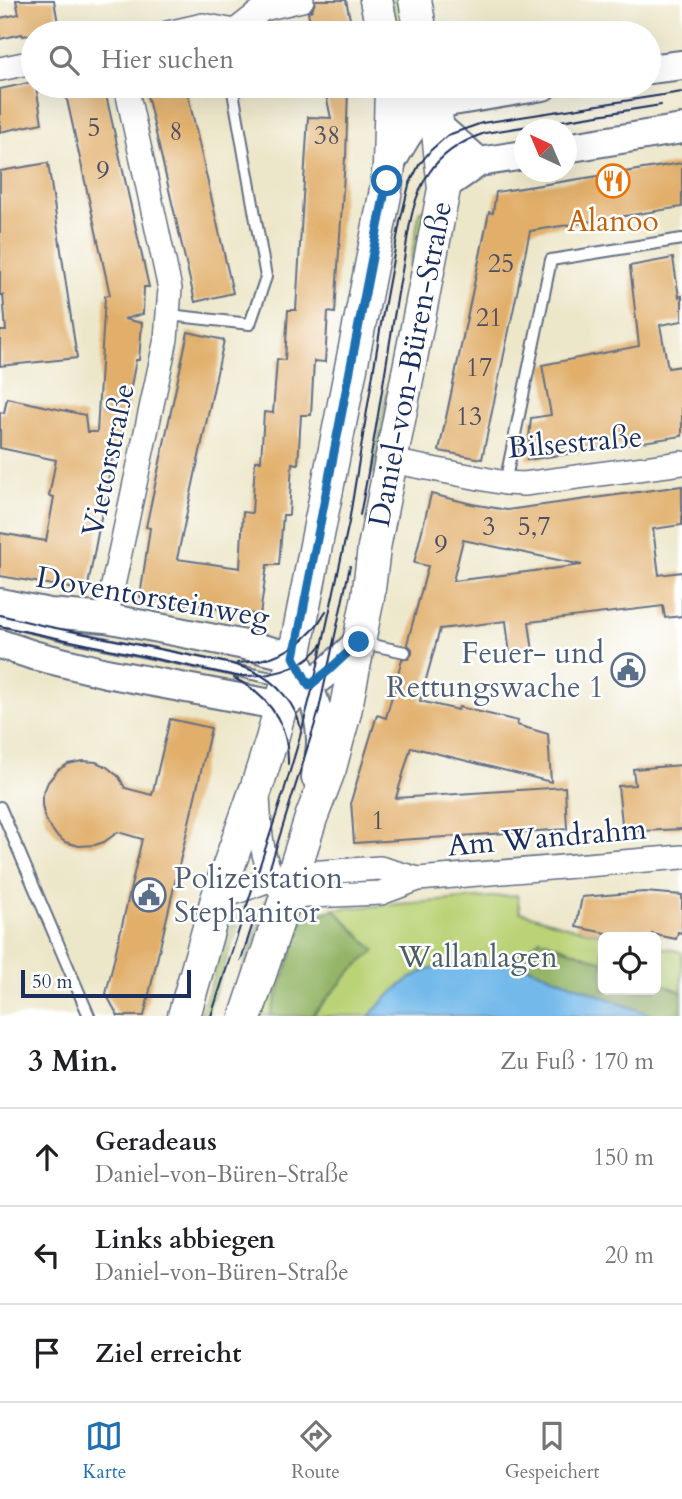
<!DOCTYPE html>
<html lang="de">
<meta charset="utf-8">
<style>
:root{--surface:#fff;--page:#f2f2f2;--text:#202124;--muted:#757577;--line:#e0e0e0;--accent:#1f6fb2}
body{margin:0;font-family:Cardo,serif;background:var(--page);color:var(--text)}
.controls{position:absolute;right:21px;bottom:21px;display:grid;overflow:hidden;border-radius:10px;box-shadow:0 7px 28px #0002}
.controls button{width:63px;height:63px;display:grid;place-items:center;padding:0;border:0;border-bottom:2px solid var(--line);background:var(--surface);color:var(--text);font:35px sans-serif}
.compass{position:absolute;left:514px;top:119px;width:63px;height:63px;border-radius:50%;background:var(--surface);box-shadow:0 7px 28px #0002;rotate:316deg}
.scale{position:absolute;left:21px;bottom:18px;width:170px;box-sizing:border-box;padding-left:7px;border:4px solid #1b2f5e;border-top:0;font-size:19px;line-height:24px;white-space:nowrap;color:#1b2f5e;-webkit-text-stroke:5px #fff;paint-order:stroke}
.stop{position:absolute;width:21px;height:21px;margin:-16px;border:5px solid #1f6fb2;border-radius:50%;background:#fff}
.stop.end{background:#1f6fb2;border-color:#fff;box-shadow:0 2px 7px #0008}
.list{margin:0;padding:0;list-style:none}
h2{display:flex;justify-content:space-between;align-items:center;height:91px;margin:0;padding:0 28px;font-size:30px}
h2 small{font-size:23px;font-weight:400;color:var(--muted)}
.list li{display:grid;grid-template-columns:46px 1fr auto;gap:21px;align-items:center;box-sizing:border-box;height:98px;padding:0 28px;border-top:2px solid var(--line)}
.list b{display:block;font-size:26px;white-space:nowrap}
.list p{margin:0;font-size:23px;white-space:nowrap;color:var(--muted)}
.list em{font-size:23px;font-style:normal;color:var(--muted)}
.icon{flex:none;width:38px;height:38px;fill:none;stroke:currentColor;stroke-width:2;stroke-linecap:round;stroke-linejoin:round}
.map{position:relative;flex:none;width:682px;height:1016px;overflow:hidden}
.search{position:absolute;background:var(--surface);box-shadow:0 7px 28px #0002;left:21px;right:21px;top:21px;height:77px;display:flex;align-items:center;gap:18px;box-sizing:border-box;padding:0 24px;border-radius:38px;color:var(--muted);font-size:26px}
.sheet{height:385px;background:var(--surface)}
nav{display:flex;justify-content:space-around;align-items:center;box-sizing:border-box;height:98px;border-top:2px solid var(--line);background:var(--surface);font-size:19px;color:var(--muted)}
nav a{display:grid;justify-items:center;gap:4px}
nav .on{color:var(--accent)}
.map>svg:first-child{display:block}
.green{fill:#bbd377;stroke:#6b816a;stroke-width:2}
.forest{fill:#94b568;stroke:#587263;stroke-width:2}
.water{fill:#73baea;stroke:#4774a4;stroke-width:2}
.building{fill:#e1af6b;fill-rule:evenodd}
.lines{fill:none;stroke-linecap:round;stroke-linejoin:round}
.service-casing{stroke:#646f84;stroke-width:14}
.minor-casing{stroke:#646f84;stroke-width:26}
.tertiary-casing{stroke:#646f84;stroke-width:32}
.secondary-casing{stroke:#646f84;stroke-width:35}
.service{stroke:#fff;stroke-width:10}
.minor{stroke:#fff;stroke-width:23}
.tertiary{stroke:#fff;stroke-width:28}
.secondary{stroke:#fff;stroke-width:32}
.tram{stroke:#1b2f5e;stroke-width:2}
.route{stroke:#1f6fb2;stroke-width:9}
.labels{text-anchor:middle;stroke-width:5;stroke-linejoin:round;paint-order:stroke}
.number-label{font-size:26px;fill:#4c4f61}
.food-label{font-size:30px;fill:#c56008;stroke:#fff}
.street-label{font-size:30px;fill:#1b2f5e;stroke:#fff}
.service-label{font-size:30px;fill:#4e5e75;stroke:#fff;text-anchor:end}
.park-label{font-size:30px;fill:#4b6066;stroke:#fff}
</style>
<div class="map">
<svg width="682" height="1016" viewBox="0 0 682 1016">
<rect width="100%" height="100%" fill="#fff"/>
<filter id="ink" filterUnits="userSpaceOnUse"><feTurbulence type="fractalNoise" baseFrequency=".0143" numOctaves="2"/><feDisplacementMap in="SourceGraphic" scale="14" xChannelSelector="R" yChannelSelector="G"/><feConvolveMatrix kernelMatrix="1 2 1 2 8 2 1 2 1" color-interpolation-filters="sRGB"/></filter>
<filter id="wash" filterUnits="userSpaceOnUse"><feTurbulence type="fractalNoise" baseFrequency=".00686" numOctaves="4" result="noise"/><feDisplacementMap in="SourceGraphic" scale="28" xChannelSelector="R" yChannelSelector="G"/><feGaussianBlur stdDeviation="1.57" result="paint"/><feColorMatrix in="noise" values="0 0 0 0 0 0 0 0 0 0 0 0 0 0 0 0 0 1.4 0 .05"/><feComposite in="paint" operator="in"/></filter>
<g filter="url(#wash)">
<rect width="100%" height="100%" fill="#ede7ca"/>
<path class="green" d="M390 0H401L408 33H397Z
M420 210 430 211 375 474 372 473Z
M268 894H271L231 1016H227Z
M517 895 520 912 573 928 617 937H603V990H656V946L682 952V1016H257L285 936 297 922 304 919 334 909Z
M245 906 206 1016H200L231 928 236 918Z"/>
<path class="forest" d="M334 909 375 951 353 969 312 1016H270L304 919Z
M540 939 603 962V990H656V981L682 992V1016H653L523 965 521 956Z"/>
<path class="water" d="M486 961 523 965 653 1016H369C384 1000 400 983 420 973 440 964 464 963 486 961Z"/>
<g id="blocks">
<path class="building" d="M16 0H54L59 29 23 36 22 34 0 39V18L19 14Z
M316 0H346L353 33H312L308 12 312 10Z
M33 82V86H36L42 123 0 132V89Z
M64 86H104L149 287H144L143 314 124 319 142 323 139 360H136L117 460 112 459 87 591 0 576V533L46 541 54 497 49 496 56 460 0 448V412L4 413 7 398 85 415 87 432H97L105 296 110 295Z
M145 86H186L233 293 195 302Z
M324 86H348L346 158H345L335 313 328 312 325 362 314 361 311 415H301L298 464 292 463 289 515H283L279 565H267L260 615 140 597 150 528 146 527 188 332 224 340 177 559 240 568 243 512 252 513 255 461H261L264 412 273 413 277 359 285 360 288 310H296L308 117 331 118Z
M48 163 77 358 0 366V331H6L3 295H0V171Z
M682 163V207L530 231 482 459 439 451 481 251 489 212 493 213 496 192Z
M673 258 679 297 682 296V321L660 325 668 368 682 366V436L527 460 531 418 551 415 542 365 639 346 630 266Z
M682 486V525L653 529 659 575 682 572V616L665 618 663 606 529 622 533 652 510 655 506 621 440 629 420 701 458 710 459 707 518 721 517 725 548 734 551 782 411 747 396 798 565 787 567 829 354 843 351 801 377 715 386 718 402 659H408L412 654V649L407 644 428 566 414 563 431 494 472 504 507 510ZM463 540 582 565 453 581Z
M170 719 211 728 144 1016H118L106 994 142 839 118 832 104 842 95 845 79 846 65 842 56 835 45 819 42 805V797L48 782 58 770 68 764 83 761 96 762 107 767 119 777 125 788 152 795Z
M682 765V829L623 832 618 786 635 785 633 769Z
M644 892 682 895V933L678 932 676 939 652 934 651 937H625L576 927 582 897Z"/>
</g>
</g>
<g filter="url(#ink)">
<use href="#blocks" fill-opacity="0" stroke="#646f84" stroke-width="2"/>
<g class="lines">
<defs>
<path id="service" d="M169 315 250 324 266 277 232 86
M505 483 551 260 682 239
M0 620 64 635 286 681
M363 643 405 652
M0 807 89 1016"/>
<path id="minor" d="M168 33 203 25 235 31 263 9 302 0
M0 69 33 62
M391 461 505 483 524 484 682 463
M106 618 166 339 170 289 126 86
M258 795C260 833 260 868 286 897L381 893 418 879 682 857
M217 899 272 879 293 874 380 868 418 879"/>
<path id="tertiary" d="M649 69 682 65
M402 86 423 113 479 162
M566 148 682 129
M389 166C402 143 414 120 435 104L543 86
M444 186 479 162 524 155
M0 603 49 613 106 618 169 630 250 646 294 657C308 684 322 712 321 743 321 754 317 766 316 777
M0 644 33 655 106 673 282 706 328 671 359 642"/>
<path id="secondary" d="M376 0 383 33
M415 0 421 33
M184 1016 217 899 257 786 272 739 294 657 385 195 389 166 391 86
M246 1016 286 897 311 818 330 768 345 712 368 597 374 548 444 189 435 104 431 86"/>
</defs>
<use href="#service" class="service-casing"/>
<use href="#minor" class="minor-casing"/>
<use href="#tertiary" class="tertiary-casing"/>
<use href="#secondary" class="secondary-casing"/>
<use href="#service" class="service"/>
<use href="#minor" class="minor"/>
<use href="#tertiary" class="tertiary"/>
<use href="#secondary" class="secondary"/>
<path class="tram" d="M360 515C376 436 387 355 401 276 408 242 409 202 429 173 442 153 462 141 485 133L661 105
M0 615 41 625 232 664C239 666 247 668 253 671 276 681 297 705 301 730
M0 626 237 676C269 677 303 671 323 643
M237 663C276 661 307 646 326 611
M234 678C269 696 289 723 288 764
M270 867 318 714 350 566
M241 960 256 914
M211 1016 284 791 298 744 314 683 349 522 381 324 400 222 409 185 419 165 431 150 448 135 482 123 682 92"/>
</g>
</g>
<g class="lines" filter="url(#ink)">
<path class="route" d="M359 642 328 671 309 686 294 657 387 181"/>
</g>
<defs>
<symbol id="restaurant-ring" viewBox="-11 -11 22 22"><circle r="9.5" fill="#fff" stroke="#e8710a" stroke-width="1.5"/><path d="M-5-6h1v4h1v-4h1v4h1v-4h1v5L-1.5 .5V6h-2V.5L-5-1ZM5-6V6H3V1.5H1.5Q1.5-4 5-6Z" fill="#e8710a"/></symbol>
<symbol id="civic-ring" viewBox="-11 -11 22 22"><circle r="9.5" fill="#fff" stroke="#5c6f8a" stroke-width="1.5"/><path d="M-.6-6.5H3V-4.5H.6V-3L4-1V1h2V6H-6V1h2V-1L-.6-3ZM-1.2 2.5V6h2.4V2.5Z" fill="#5c6f8a"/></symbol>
</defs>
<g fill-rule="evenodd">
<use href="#restaurant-ring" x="594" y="162" width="38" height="38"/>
<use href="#civic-ring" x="609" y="651" width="38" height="38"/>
<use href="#civic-ring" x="130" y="876" width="38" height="38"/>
</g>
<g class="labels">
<g class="number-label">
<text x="94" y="136">5</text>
<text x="176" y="140">8</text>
<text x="327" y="144">38</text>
<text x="103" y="179">9</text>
<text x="501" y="272">25</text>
<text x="489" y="326">21</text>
<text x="479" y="376">17</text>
<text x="469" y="425">13</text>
<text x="489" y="535">3</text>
<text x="534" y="535">5,7</text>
<text x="441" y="553">9</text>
<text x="378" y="829">1</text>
</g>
<g class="food-label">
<text x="613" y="231">Alanoo</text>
</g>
<g class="street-label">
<text transform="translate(410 364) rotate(-79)" y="10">Daniel-von-Büren-Straße</text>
<text transform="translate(575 442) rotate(-5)" y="10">Bilsestraße</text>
<text transform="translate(108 460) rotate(-78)" y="10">Vietorstraße</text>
<text transform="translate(153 597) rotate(10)" y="10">Doventorsteinweg</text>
<text transform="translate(547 837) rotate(-5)" y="10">Am Wandrahm</text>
</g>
<g class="service-label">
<text x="604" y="663">Feuer- und<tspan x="604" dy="34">Rettungswache 1</tspan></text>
<text x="174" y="888" text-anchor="start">Polizeistation<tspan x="174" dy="34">Stephanitor</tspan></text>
</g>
<g class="park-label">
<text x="478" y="967">Wallanlagen</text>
</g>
</g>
</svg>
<div class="controls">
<button><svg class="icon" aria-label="locate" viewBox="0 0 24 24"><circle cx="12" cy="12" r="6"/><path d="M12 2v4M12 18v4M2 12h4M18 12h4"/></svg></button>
</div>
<svg class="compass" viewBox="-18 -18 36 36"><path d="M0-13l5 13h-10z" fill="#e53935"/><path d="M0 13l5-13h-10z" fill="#757577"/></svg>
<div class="scale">50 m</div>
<div class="stop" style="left:387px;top:181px"></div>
<div class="stop end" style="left:359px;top:642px"></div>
<div class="search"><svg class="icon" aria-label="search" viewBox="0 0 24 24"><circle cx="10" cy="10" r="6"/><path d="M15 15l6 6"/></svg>Hier suchen</div>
</div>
<section class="sheet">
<h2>3 Min.<small>Zu Fuß · 170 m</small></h2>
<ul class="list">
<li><svg class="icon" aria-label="ahead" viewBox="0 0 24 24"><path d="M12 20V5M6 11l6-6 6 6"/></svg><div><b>Geradeaus</b><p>Daniel-von-Büren-Straße</p></div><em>150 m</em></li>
<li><svg class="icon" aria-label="left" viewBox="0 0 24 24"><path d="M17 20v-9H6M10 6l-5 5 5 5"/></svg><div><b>Links abbiegen</b><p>Daniel-von-Büren-Straße</p></div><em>20 m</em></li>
<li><svg class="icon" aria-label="arrive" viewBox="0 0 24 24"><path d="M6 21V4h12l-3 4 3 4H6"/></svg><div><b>Ziel erreicht</b></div></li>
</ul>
</section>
<nav>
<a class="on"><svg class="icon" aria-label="map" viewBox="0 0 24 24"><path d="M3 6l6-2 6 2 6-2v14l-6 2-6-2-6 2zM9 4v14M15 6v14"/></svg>Karte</a>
<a><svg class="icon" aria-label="directions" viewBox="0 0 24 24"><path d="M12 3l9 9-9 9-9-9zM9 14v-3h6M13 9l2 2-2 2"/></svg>Route</a>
<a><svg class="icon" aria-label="saved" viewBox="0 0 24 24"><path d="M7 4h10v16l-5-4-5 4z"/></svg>Gespeichert</a>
</nav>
